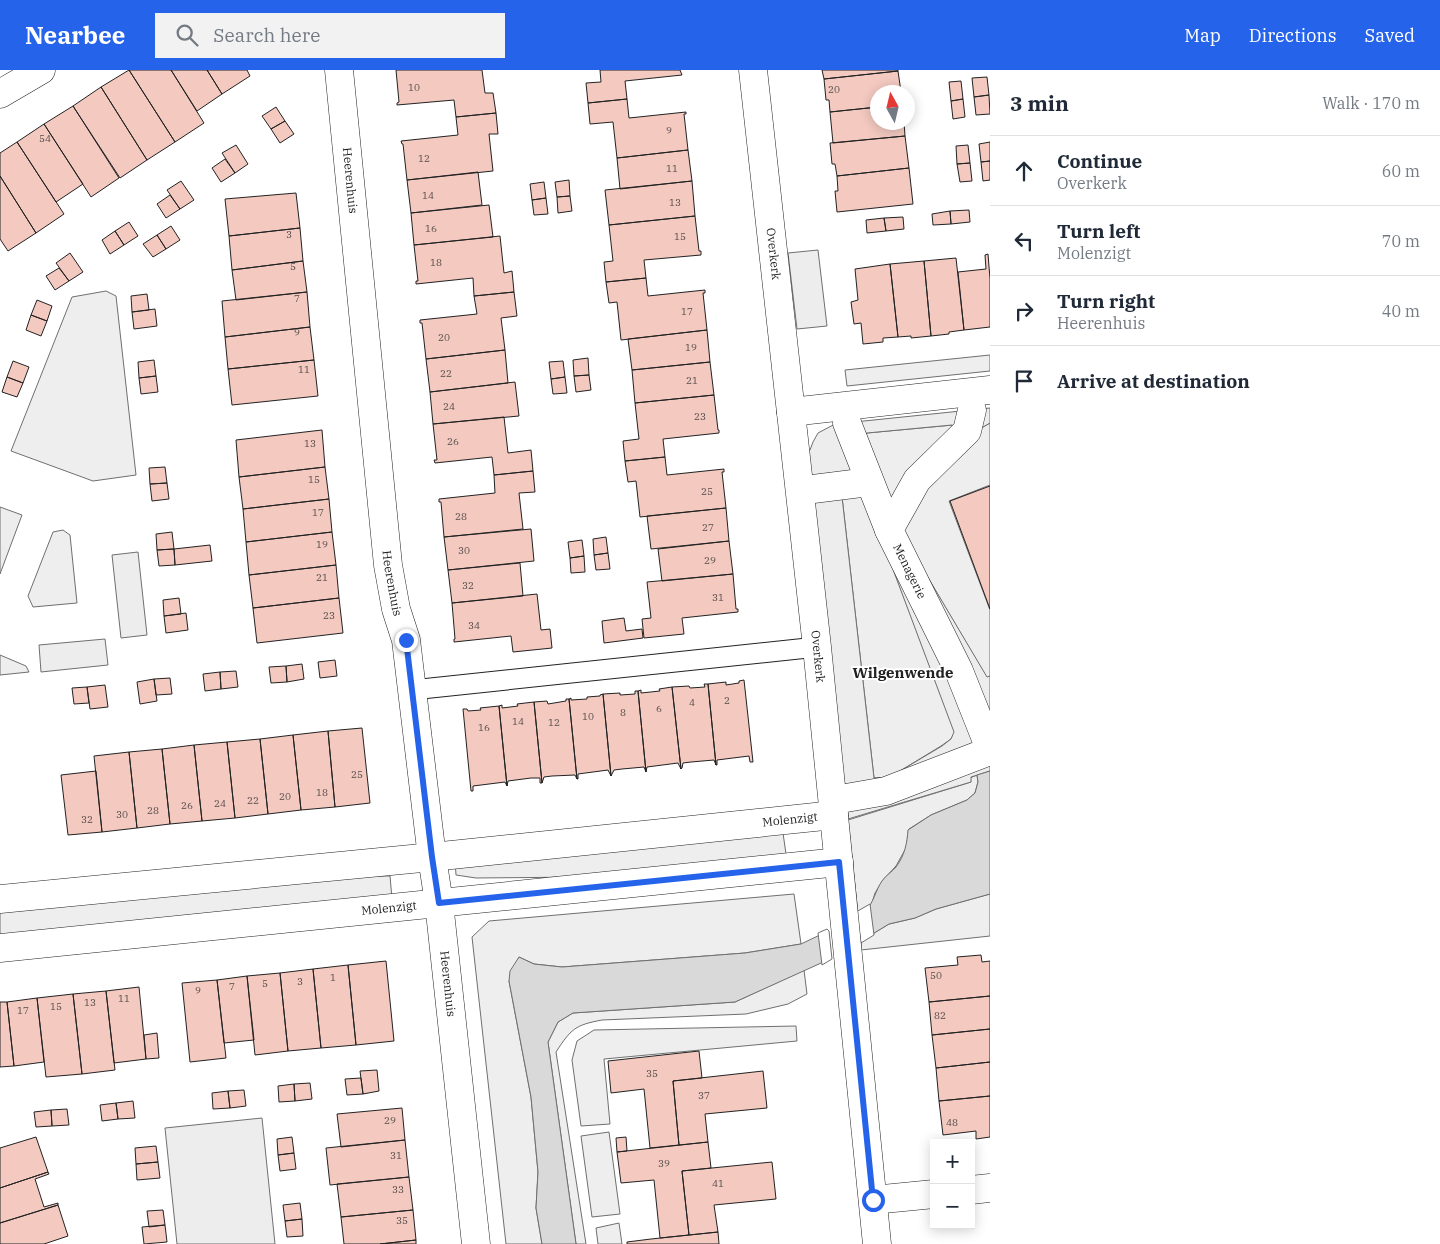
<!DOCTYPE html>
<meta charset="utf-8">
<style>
:root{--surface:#fff;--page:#f2f2f3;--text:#1f2937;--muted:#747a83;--line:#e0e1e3;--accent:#2563eb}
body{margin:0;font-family:"IBM Plex Serif",serif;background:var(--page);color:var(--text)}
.controls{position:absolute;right:15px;bottom:15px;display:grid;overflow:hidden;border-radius:0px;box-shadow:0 2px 12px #0003}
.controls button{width:45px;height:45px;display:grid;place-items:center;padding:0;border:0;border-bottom:1px solid var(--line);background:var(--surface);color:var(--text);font:25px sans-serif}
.compass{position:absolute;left:870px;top:15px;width:45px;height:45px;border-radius:50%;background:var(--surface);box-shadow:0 2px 12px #0003;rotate:352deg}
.stop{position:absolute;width:15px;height:15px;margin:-11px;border:4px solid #2563eb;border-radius:50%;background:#fff}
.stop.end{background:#2563eb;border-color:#fff;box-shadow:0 1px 5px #0008}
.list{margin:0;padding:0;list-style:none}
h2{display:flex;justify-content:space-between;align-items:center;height:65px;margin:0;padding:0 20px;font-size:21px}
h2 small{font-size:16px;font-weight:400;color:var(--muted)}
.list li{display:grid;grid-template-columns:32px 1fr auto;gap:15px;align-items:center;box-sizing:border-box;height:70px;padding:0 20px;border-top:1px solid var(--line)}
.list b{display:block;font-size:19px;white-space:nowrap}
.list p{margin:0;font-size:16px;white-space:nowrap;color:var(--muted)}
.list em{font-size:16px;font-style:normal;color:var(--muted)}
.icon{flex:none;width:28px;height:28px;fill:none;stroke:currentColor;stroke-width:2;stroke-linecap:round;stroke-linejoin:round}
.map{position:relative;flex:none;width:990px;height:1174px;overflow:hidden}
header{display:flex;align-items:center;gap:30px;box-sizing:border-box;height:70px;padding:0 25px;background:var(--accent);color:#fff}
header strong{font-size:24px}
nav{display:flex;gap:28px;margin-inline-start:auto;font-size:18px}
.search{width:350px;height:45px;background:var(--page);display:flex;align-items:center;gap:12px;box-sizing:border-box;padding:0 18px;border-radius:0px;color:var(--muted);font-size:19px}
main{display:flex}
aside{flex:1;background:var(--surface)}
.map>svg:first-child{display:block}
.green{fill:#eee;stroke:#6f6f6f}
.parking{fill:#ededed;stroke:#6f6f6f;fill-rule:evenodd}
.water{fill:#d9d9d9;stroke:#6f6f6f}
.pier{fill:#fff;stroke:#6f6f6f}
.building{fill:#f3c9c0;stroke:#222}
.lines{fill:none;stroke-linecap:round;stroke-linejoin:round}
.service-casing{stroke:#222;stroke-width:21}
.pedestrian-casing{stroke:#222;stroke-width:29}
.minor-casing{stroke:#222;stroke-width:29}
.service{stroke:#fff;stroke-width:19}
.pedestrian{stroke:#fff;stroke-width:28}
.minor{stroke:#fff;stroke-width:28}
.route{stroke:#2563eb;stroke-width:6}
.labels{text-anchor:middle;stroke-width:4;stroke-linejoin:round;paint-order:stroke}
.number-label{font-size:10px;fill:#564c4a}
.street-label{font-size:12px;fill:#222;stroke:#fff}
.quarter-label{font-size:15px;font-weight:bold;fill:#222;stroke:#fff}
</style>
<header>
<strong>Nearbee</strong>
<div class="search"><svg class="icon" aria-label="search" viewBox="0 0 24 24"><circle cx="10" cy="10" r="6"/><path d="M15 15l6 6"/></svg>Search here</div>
<nav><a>Map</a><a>Directions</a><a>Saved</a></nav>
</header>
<main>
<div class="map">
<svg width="990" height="1174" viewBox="0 0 990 1174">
<rect width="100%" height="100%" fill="#fff"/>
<path class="green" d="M106 221 116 226 136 405 93 411 11 381 72 227Z
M990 285V301L847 316 845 300Z
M990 353V415L949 431 990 540V606L987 608 901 462 913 432 976 361Z
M953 355 955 357 894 441 863 365 867 363Z
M861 414 955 662 951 669 941 676 890 707 874 708 841 418Z
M63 460 70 465 77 533 33 537 28 526 53 462Z
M0 585 26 596 29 602 0 605Z
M977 705 978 712 975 723 967 730 931 745 909 759 906 778 896 796 883 810 875 823 871 836 858 844 848 750 971 712 970 708Z
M783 763 786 784 587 807 476 808 456 805 455 790Z
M307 806H390L392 829 0 868V838Z
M794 824 801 874 745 883 562 897 534 894 519 887 509 911 531 1027 538 1102 536 1138 542 1174H506L472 867 489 851Z
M990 824V866L861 880V871L889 854 915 848 936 839Z
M804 900 807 924 788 934 746 944 602 950C575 955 571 959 556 982L586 1174H576L548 972 558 952 573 943 735 932Z
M796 956 797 971 604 989 610 1054 581 1056 572 990 577 971 594 960Z
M609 1062 620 1144 592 1147 581 1066Z
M619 1153 622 1174H598L596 1158Z"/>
<path class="parking" d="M818 180 827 256 797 259 788 183Z
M990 338V353L976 361 927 409 901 462 987 607 990 606V701L971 707V712L848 749 808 380H810L813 372 818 363 835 354ZM952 355 955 357 889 440 863 365 867 363ZM861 414 954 662 951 669 942 676 890 707 887 708H874L841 418Z
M0 437 22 445 0 504Z
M138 482 147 565 121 568 112 485Z
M105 569 108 595 41 602 39 575Z
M262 1048 275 1174H177L165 1058Z"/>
<path class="water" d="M990 701V824L936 839 915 848 889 854 861 871 865 841C874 833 875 821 882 811 886 805 892 802 896 797 905 785 907 773 908 760L931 745 967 730 975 723 978 712 977 705Z
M826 862 830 889 735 932 573 943 558 952 548 972 576 1174H542L536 1138 538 1102 531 1027 509 911 510 901 519 887 534 894 562 897 745 883 801 874Z"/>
<path class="pier" d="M870 834 874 865 861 873 856 842Z
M827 859 829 861 832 889 822 895 818 863Z"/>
<path class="building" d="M129 0 175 72 147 90 101 17Z
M129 0H171L204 53 175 72Z
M171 0H207L222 24 197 41Z
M207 0H247L250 6 222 24Z
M396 0H482L485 23H493L496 43 456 47 454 30 397 35V33L399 32Z
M600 0H680L682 5 625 11 627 29 588 33 586 13 601 12Z
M822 0H898V1L824 9Z
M898 1 901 22H878V37L830 42 829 30H826L824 9Z
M987 7 989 25 974 27 972 8Z
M961 11 963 29 951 31 949 12Z
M101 17 147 90 120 108 73 36Z
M989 25 990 44 976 45 974 27Z
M627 29 629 48 686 42V44H684L688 80 617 88 613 52 590 54 588 33Z
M963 29 965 47 953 49 951 31Z
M73 36 119 108 91 127 44 54Z
M276 37 285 51 271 59 262 46Z
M878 37V52H904L905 66 833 73 830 42Z
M496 43 498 64H489L493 101 407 110 403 74H402L401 71 458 65 456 47Z
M285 51 294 64 280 73 271 59Z
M44 54 83 114 56 132 17 72Z
M905 66 909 98 837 106 835 94H832L830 73Z
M17 72 64 144 36 163 0 106V83Z
M990 72V91L981 92 979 74Z
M236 75 248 94 235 103 222 83Z
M968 75 970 93 957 94 956 76Z
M688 80 692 111 620 119 617 88Z
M225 89 235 103 221 112 212 98Z
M990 91V110L983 111 981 92Z
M970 93 972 111 960 112 957 94Z
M909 98 913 134 837 142 835 121H838L837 106Z
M478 102 482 135 411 143 407 110Z
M0 106 36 163 8 181 0 169Z
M569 110 570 126 557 127 555 112Z
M181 111 194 130 180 139 167 120Z
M692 111 695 146 609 155 605 120Z
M544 112 546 128 532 130 530 114Z
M296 123 300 158 229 166 225 129Z
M170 125 180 139 166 148 157 134Z
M570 126 572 141 558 143 557 127Z
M546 128 548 144 534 145 532 130Z
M489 135 493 167 414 175 411 143Z
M969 140 970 152 951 154 950 141Z
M950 141 951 154 933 155 932 144Z
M695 146 699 181H701V185L644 190 646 208 606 212 604 192 613 191 609 155Z
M903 147 904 159 886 161 884 148Z
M884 148 886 161 867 163 866 150Z
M129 152 138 166 124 175 115 161Z
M171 156 180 170 166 179 157 165Z
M300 158 303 191 232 200 229 166Z
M115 161 124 175 110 184 102 170Z
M157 165 166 179 153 187 143 174Z
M500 166 504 203 512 201 514 222 474 226 473 208 416 214V211H418L414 175Z
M70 183 83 202 69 211 56 193Z
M988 184 990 209V257L964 260 958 202 986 199 985 185Z
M956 188 964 260 949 262V264L931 266 924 191Z
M303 191 307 222 236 230 232 200Z
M924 191 931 266 911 268V266L898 267 890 194Z
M890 194 898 267 883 268V272L863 274 861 253 854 254 851 232 858 230 855 199Z
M59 198 69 211 55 220 46 206Z
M646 208 648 226 705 220V223H703L707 260 621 270 617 232 609 233 606 212Z
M307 222 310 257 225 267 222 231Z
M514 222 517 246 501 248 505 280 426 289 422 253H420V250L477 244 474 226Z
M147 224 149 240 132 242 131 226Z
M37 230 52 236 47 251 31 245Z
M155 239 157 256 134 259 132 242Z
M31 245 47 251 41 266 26 260Z
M310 257 314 290 228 299 225 267Z
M707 260 710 292 632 300 628 269Z
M505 280 508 313 430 322 426 289Z
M588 288 589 305 574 306 573 290Z
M154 290 156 306 139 308 138 292Z
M314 290 318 326 232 335 228 299Z
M13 291 29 297 23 313 7 307Z
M563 291 565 307 551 309 549 292Z
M710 292 714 325 635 333 632 300Z
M589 305 591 320 576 322 574 306Z
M156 306 158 322 141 324 139 308Z
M7 307 23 313 17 327 2 322Z
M565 307 567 323 553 324 551 309Z
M515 312 519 346 433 354 430 322Z
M714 325 718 360H719V363L663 369 665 387 625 391 623 371 639 369 635 333Z
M504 347 508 383 531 380 533 401 494 405 492 387 435 393 434 390H437L433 354Z
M322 360 325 397 239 407 236 370Z
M665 387 667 405 724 399V402H722L726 438 640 447 636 411 628 412 625 391Z
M165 397 167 413 150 414 149 398Z
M325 397 329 429 243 439 239 407Z
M533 401 535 422 519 423 523 459 444 467 441 432H439V429L495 423 494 405Z
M167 413 169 429 152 431 150 414Z
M990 416V539L950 431Z
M329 429 332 462 246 472 243 439Z
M726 438 729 471 651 479 647 446Z
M531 459 534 491 448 500 444 467Z
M172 462 174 479 157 480 156 464Z
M332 462 336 495 249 505 246 472Z
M606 467 608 483 594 485 593 469Z
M582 470 584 486 570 488 568 472Z
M729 471 733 504 662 511 658 479Z
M210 475 212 491 175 495 174 479Z
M174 479 175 495 159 496 157 480Z
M608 483 610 499 596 500 594 485Z
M584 486 585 502 571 503 570 488Z
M520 493 523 526 452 533 448 500Z
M336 495 339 528 253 538 249 505Z
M733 504 736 539H738V542L682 548 684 564 644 568 642 549 651 548 647 512Z
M537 524 541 560 550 559 552 578 513 582 511 566 454 572V569H455L452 533Z
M179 528 181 544 164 546 163 530Z
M339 528 343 563 257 573 253 538Z
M186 543 188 560 166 563 164 546Z
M624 548 626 561 642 559 643 568 604 573 602 551Z
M335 590 337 606 320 608 318 592Z
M302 594 304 609 287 612 286 596Z
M286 596 287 612 271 613 269 597Z
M236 601 238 617 221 619 220 602Z
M220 602 221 619 205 621 203 604Z
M170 608 172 624 156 625 154 609Z
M154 609 157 631 140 634 137 612Z
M744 610 753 692H750L749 686 717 690V695H716L708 614 726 612V615L739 613V611Z
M704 614H708L716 695 714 690 691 692 683 693 682 698 681 699 672 617 689 616 690 618 705 617Z
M105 615 108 637 90 639 87 617Z
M87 617 89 633 74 634 72 618Z
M672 617 681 699 678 693 647 697 646 702 638 621 641 620V623L660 621 659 619Z
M635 621H638L646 702 644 697 622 699 614 700 611 706 603 624 620 623V625L635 624Z
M603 624 611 706 608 700 578 704V709H577L569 629 571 628V630L587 629V627L600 626V625Z
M566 629H569L577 709 575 705 552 706 544 707 542 713 534 632 547 631 548 634 566 631Z
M534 632 542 713H540V708H531L508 711 507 716 499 636 502 635V638L518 636 517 634Z
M499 636 507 716 505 712 473 716V721H471L463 639H467L468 641 481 640 480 638Z
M362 658 370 733 335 737 328 661Z
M328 661 335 737 301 740 293 665Z
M293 665 301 740 268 744 260 669Z
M260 669 268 744 235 748 227 672Z
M227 672 235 748 202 751 194 675Z
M194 675 202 751 170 754 162 679Z
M162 679 170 754 137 758 129 682Z
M129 682 137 758 102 762 94 686Z
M96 701 102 762 68 765 61 705Z
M981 885 982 892 990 891V926L929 932 925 898 958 895 957 887Z
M386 891 394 971 356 975 348 895Z
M348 895 356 975 321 978 313 899Z
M313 899 321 978 288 981 280 903Z
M280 903 288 981 255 985 247 906Z
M247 906 254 970 224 973 217 910Z
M217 910 226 988 190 992 182 913Z
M139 917 146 989 114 993 106 921Z
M106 921 115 1000 82 1004 73 924Z
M73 924 82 1004 46 1007 37 928Z
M990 926V959L932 965 929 932Z
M37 928 44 992 14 996 7 932Z
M0 932H7L14 996 0 997Z
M990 959V992L936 998 932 965Z
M157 963 159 988 146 989 144 965Z
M699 981 702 1008 673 1011 679 1075 650 1078 644 1019 611 1023 608 991Z
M990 992V1026L939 1031 936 998Z
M377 1000 379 1021 363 1024 360 1001Z
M763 1001 767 1038 705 1044 708 1072 679 1075 673 1011Z
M361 1008 363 1024 347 1025 345 1009Z
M310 1013 312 1029 295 1031 294 1014Z
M294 1014 295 1031 279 1032 278 1016Z
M244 1020 246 1036 230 1038 228 1021Z
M228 1021 230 1038 213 1039 212 1023Z
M990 1026V1067L976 1069V1061L943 1065 939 1031Z
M133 1031 135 1048 118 1049 116 1033Z
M116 1033 118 1049 102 1051 100 1035Z
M402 1038 405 1070 341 1077 337 1044Z
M67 1039 69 1055 52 1056 51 1040Z
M51 1040 52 1056 36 1057 34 1042Z
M36 1067 48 1102 0 1118V1078Z
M292 1067 294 1083 278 1085 277 1069Z
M626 1067 627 1081 617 1082 616 1068Z
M405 1070 409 1107 330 1115 326 1078Z
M708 1072 711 1098 682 1101 689 1165 660 1168 654 1110 621 1113 617 1082Z
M156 1076 158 1092 136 1094 135 1078Z
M294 1083 296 1099 280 1101 278 1085Z
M158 1092 160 1108 137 1110 136 1094Z
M772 1092 776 1129 714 1135 718 1162 689 1165 682 1101Z
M48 1102 49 1104 35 1109 44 1137 58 1133V1135L0 1153V1118Z
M409 1107 413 1140 341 1147 337 1114Z
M300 1133 302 1149 285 1151 283 1135Z
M58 1135 68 1166 44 1174H0V1153Z
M163 1140 165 1155 149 1157 147 1141Z
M413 1140 416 1170 380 1174H344L341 1147Z
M302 1149 303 1166 287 1167 285 1151Z
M165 1155 167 1172 144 1174 142 1157Z
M718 1162 719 1174H627V1172L651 1169Z
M416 1170V1174H380Z"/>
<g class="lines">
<defs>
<path id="service" d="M412 620 817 577"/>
<g id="pedestrian">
<path id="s1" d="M972 340 967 361 917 410 889 460 959 601 990 679"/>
<path d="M847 353 889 460"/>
<path d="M813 419 869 412"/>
<path d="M846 728 886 721 990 681"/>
</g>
<g id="minor">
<path id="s2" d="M339 0 388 495 396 539 406 570 432 787 439 833 476 1174"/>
<path id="s3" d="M753 0 817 577 877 1174"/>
<path d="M0 24 41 0"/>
<path d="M791 342 990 320"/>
<path id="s4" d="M0 829 432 787 834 745"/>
<path id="s5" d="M0 878 839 792"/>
<path d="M971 1120 990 1118"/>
<path d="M873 1130 934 1124"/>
</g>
</defs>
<use href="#service" class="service-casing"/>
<use href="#pedestrian" class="pedestrian-casing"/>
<use href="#minor" class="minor-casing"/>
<use href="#service" class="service"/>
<use href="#pedestrian" class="pedestrian"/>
<use href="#minor" class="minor"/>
</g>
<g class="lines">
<path class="route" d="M406 570 432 787 439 833 839 792 873 1130"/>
</g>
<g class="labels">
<g class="number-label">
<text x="414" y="21">10</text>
<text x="834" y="23">20</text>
<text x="669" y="64">9</text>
<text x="45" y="72">54</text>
<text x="424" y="92">12</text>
<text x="672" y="102">11</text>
<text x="428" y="129">14</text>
<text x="675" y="136">13</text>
<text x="431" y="162">16</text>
<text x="289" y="168">3</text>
<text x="680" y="170">15</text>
<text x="436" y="196">18</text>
<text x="293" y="200">5</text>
<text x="297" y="232">7</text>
<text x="687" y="245">17</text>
<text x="297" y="266">9</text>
<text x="444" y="271">20</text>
<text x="691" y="281">19</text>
<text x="304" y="303">11</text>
<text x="446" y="307">22</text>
<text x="692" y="314">21</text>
<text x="449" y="340">24</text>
<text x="700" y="350">23</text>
<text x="453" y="375">26</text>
<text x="310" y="377">13</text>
<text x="314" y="413">15</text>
<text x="707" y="425">25</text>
<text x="318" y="446">17</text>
<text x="461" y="450">28</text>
<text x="708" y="461">27</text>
<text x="322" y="478">19</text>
<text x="464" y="484">30</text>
<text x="710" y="494">29</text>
<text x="322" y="511">21</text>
<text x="468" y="519">32</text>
<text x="718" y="531">31</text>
<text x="329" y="549">23</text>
<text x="474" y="559">34</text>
<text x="727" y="634">2</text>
<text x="692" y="636">4</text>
<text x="659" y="642">6</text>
<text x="623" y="646">8</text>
<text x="588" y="650">10</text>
<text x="518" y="655">14</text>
<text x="554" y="656">12</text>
<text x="484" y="661">16</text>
<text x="357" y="708">25</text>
<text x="322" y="726">18</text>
<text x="285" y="730">20</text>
<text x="253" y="734">22</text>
<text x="220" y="737">24</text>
<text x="187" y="739">26</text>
<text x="153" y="744">28</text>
<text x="122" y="748">30</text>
<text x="87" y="753">32</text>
<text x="936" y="909">50</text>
<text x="333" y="911">1</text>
<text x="300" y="915">3</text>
<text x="265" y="917">5</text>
<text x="232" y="920">7</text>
<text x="198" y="924">9</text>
<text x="124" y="932">11</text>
<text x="90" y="936">13</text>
<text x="56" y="940">15</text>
<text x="23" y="944">17</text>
<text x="940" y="949">82</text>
<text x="652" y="1007">35</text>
<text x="704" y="1029">37</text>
<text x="390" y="1054">29</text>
<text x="952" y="1056">48</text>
<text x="396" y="1089">31</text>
<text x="664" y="1097">39</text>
<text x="718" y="1117">41</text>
<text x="398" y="1123">33</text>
<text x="402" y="1154">35</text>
</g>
<g class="street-label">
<text dy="4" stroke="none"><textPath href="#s2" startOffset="111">Heerenhuis</textPath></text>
<text dy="4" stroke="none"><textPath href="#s3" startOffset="185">Overkerk</textPath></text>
<text dy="4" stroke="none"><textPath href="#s1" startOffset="195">Menagerie</textPath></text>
<text dy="4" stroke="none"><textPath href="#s2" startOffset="516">Heerenhuis</textPath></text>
<text dy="4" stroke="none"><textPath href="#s3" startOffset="590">Overkerk</textPath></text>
<text dy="4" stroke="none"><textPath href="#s4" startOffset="794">Molenzigt</textPath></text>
<text dy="4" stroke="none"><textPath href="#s5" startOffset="391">Molenzigt</textPath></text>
<text dy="4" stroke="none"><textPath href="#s2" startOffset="921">Heerenhuis</textPath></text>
</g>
<g class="quarter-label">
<text x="903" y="608">Wilgenwende</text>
</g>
</g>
</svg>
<div class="controls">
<button>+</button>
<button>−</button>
</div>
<svg class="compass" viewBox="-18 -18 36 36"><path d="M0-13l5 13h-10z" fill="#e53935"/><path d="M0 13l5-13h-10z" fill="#747a83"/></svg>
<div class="stop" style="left:873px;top:1130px"></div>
<div class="stop end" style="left:406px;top:570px"></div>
</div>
<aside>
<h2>3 min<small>Walk · 170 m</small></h2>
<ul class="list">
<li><svg class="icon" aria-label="ahead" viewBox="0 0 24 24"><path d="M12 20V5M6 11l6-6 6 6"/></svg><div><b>Continue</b><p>Overkerk</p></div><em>60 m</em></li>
<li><svg class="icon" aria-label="left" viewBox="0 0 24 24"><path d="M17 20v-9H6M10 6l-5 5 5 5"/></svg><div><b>Turn left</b><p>Molenzigt</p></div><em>70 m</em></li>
<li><svg class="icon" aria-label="right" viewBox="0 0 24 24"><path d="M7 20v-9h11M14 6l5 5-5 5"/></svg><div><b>Turn right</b><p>Heerenhuis</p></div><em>40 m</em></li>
<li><svg class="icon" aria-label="arrive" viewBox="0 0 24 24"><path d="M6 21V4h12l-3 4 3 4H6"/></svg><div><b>Arrive at destination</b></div></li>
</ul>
</aside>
</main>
